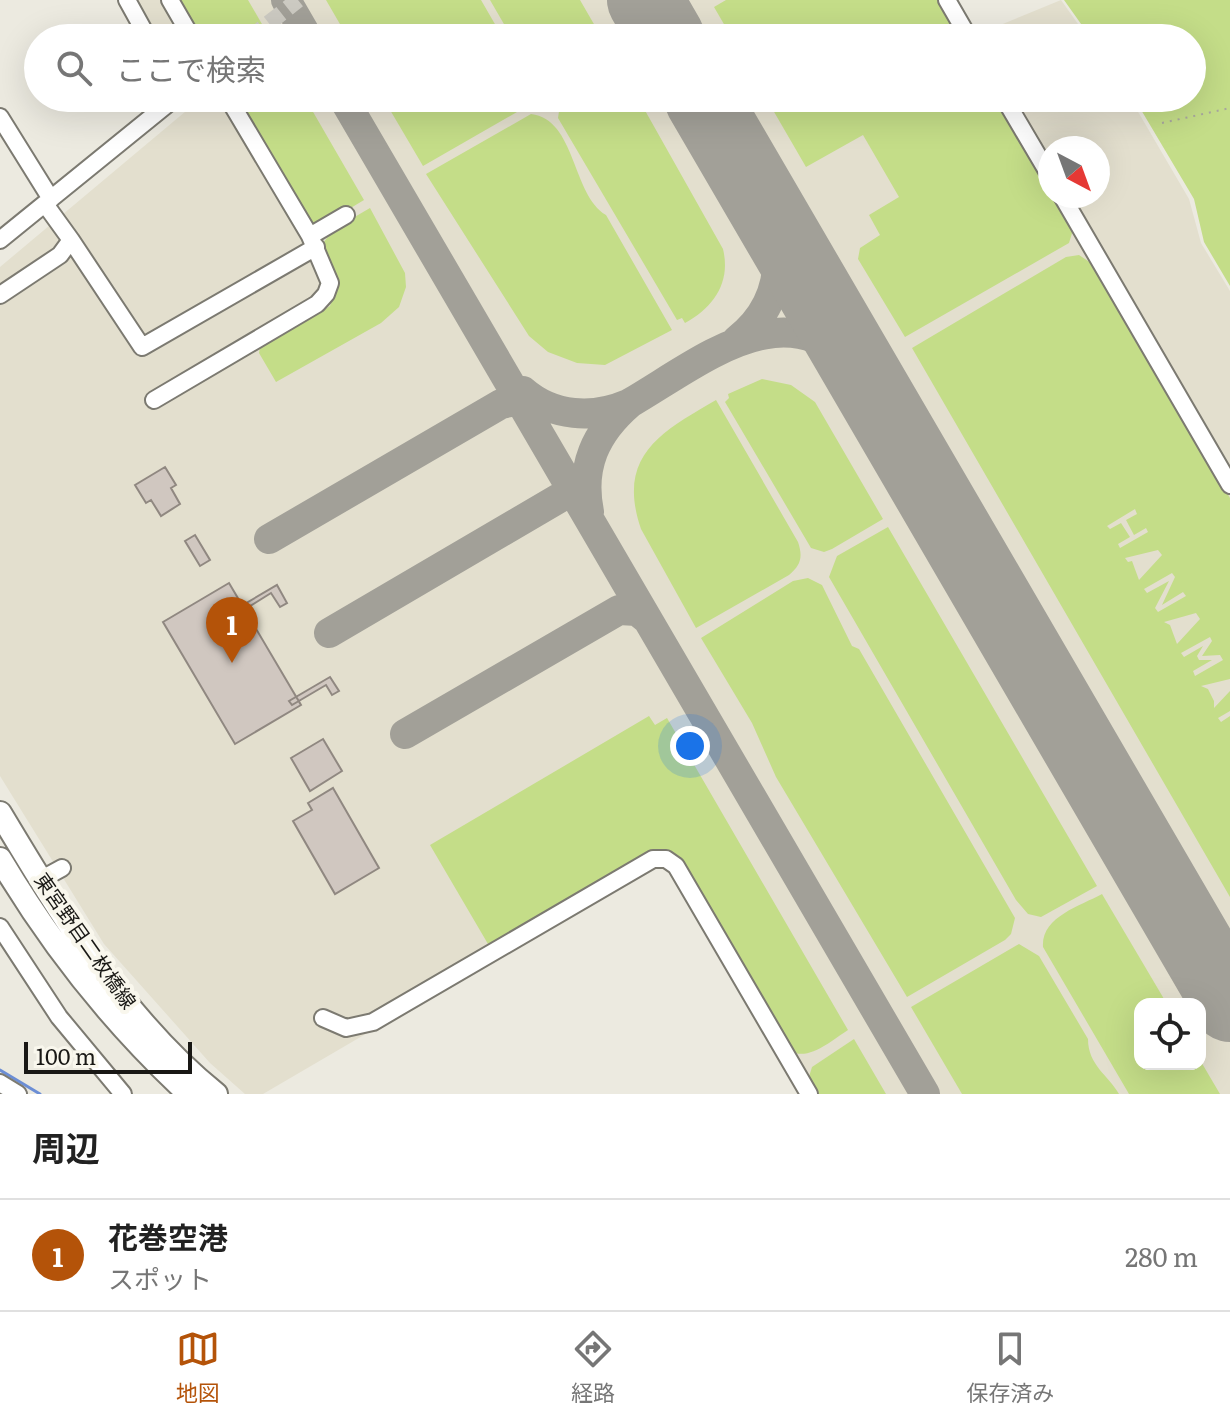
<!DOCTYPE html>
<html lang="ja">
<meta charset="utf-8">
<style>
:root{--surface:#fff;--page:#f6f6f6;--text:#222;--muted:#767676;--line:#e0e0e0;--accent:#b45309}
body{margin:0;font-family:Literata,"Noto Sans JP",serif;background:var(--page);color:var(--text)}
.controls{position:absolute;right:24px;bottom:24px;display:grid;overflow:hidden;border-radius:16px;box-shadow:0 8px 32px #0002}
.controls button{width:72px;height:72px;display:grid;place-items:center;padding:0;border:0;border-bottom:2px solid var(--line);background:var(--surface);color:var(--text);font:40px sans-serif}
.compass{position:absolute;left:1038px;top:136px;width:72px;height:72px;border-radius:50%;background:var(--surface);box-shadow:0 8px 32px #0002;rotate:139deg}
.scale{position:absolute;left:24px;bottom:20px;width:168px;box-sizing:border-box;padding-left:8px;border:4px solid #191815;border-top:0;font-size:22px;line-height:28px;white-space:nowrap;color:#191815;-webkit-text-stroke:6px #f9f7ed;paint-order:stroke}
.you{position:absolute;left:690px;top:746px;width:28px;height:28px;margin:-20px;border:6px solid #fff;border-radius:50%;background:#1a73e8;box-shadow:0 0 0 12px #1a73e833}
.badge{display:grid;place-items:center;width:52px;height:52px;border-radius:50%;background:var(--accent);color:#fff;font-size:26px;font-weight:700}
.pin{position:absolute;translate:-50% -66px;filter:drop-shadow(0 2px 4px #0008)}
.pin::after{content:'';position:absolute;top:42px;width:28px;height:24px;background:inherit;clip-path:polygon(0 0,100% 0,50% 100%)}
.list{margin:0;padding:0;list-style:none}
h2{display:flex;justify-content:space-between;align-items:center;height:104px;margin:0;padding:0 32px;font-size:34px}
h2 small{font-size:26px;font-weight:400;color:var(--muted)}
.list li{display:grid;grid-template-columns:52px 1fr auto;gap:24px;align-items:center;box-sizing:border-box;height:112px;padding:0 32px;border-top:2px solid var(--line)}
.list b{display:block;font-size:30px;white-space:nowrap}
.list p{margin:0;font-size:26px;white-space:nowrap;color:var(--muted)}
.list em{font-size:26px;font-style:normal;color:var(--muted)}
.icon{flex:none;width:44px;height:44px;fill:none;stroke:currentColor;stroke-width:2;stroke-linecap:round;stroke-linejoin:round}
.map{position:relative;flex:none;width:1230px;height:1094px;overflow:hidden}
.search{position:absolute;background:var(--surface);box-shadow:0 8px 32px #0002;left:24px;right:24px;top:24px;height:88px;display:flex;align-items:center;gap:20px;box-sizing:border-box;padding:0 28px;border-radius:44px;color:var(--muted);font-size:30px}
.sheet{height:216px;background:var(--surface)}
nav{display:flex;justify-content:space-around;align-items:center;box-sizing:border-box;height:112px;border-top:2px solid var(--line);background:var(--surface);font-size:22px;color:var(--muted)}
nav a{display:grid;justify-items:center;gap:4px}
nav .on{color:var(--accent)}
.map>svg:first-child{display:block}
.built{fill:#e3dfce;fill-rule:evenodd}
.green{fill:#c4dd88;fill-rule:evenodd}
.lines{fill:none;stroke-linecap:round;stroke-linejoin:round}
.stream{stroke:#6c8ed5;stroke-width:3}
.taxiway{stroke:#a2a098;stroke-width:30}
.runway{stroke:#a2a098;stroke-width:76}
.building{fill:#d0c7c0;stroke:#908881;stroke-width:2}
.minor-tunnel{stroke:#cccac2;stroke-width:16;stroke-dasharray:16 8;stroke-linecap:butt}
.minor-casing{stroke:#7c7a71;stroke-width:20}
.major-casing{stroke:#7c7a71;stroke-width:26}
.path{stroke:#a8a69f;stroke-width:2;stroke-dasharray:2 6;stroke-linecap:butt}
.minor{stroke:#fff;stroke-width:16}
.major{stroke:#fff;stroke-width:22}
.labels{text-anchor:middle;stroke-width:8;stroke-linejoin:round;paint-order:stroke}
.street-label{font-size:20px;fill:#191815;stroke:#f9f7ed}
</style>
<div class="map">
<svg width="1230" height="1094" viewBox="0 0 1230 1094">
<rect width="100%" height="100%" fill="#eceae0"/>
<path class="built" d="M135 0H955L976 35 1061 0 1088 38H155Z
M196 98H1130L1189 199 1201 243 1230 291V1094H802L672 871 653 866 263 1094H245L210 1063 104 944 0 776V267L192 106ZM1050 148H1098V196H1050ZM1140 1004H1200V1064H1140Z"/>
<path class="green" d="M176 0H248L270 38H198Z
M326 0H481L503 38H348Z
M490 0H580L602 38H512Z
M726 0H941L963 38H732L714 7Z
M1064 0H1230V286L1204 242 1194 199 1134 98H1192V38H1091Z
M233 98H305L364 200 324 224H310Z
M383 98H529L517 112 423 166Z
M561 98H638L723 249C731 282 714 307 685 323L682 318 677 320 558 118Z
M766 98H998L1050 187V196H1055L1073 230 1069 243 905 337 858 259 860 248 880 235 869 215 899 197 863 135 806 167Z
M531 114C576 119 572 195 606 215L672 330 605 365 577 363 548 352 529 336 426 174Z
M370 208 405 273 406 287 399 307 381 323 276 382 259 353 260 347 330 306 338 280 323 243 334 229Z
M1079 255 1094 265 1230 498V679L1201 686 1208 689 1214 701V708L1230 691V711L1218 718 1221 722 1230 716V897L912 348 1066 257ZM1135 509 1137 514 1126 520 1134 535 1146 528 1148 532 1120 548 1118 544 1130 537 1121 523 1110 529 1107 526ZM1158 550 1162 555 1139 580 1132 561 1128 562 1125 558ZM1172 573 1175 577 1162 605 1183 592 1186 596 1158 612 1155 608 1169 581 1147 593 1144 589ZM1196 613 1200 619 1177 644 1170 625 1164 622ZM1210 637 1212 641 1202 656 1220 655 1223 660 1195 676 1193 671 1212 660H1199L1197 656 1203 646 1184 657 1181 653Z
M762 379 791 385 815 402 883 519 832 549 824 552 811 548 725 402 729 398 728 394Z
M716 400 798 542C803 557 801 565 789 575L696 628 641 529C616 456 661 432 716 400Z
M888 527 1097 886 1041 917 1028 914 1016 900 829 577 837 556Z
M808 578 822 585 852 646 859 649 1015 918 1011 934 1005 940 907 997 776 777 752 723 701 638 793 581Z
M649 716 655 725 667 718 848 1030C832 1040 811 1060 792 1052L673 855 488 944 430 845Z
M1102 894 1167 1004H1140V1064H1200V1060L1220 1094H1129L1043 947C1041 917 1080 906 1102 894Z
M1019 944 1039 956 1088 1039C1088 1065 1108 1075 1119 1094H962L911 1007Z
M854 1039 886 1094H814L808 1080 812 1067Z"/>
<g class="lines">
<path class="stream" d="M0 1070 40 1094"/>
<path class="taxiway" d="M286 0 308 38
M343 98 925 1094
M737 340C777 309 785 266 772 218
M523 391C553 417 593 419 628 404
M589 512C580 467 595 433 630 403 707 358 791 284 865 378
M269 539 501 404 525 399 537 402
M329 633 573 490 583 476
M405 734 619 610 637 611 648 620"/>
<path class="runway" d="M645 0 667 38
M702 98 1230 1004"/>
</g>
<path class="building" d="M165 467 176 485 171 488 180 504 161 516 151 500 146 503 135 485Z
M195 535 210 560 200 566 185 541Z
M229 583 301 705 235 744 163 622Z
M277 585 287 603 280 607 271 593 239 613 236 609Z
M330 677 339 691 332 695 326 685 292 705 289 701Z
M323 739 342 771 310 791 291 758Z
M333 788 379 868 335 894 293 821 312 810 308 803Z"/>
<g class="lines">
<path class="minor-tunnel" d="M250 38 298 0"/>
<defs>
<path id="minor" d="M127 0 148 38
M170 0 192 38
M947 0 969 38
M1004 98 1050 176
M0 117 51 199
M1062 196 1230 485
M45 204 71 240
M310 236 346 215
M0 240 175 98
M0 295 60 255 71 240 142 347 316 247
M154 400 317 304 326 294 330 283 310 236 228 98
M40 880 62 868
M0 927 59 1017 123 1094
M323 1018 346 1028 373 1022 653 859H666L676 866 809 1094
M0 1083 18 1094"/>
<path id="major" d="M0 813C60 913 124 1020 216 1094
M0 859C53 948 113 1024 189 1094"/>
</defs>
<use href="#minor" class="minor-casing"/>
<use href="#major" class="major-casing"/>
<path class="path" d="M1162 123 1230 108"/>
<use href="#minor" class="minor"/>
<use href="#major" class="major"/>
</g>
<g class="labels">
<g class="street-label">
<text transform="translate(85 941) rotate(55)" y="7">東宮野目二枚橋線</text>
</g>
</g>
</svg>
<div class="controls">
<button><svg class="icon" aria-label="locate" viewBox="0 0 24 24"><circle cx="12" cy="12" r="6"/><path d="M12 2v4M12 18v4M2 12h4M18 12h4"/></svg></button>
</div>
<svg class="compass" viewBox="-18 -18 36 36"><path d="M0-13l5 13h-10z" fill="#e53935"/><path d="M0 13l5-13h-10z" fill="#767676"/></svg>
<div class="scale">100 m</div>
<div class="you"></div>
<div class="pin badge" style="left:232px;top:663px">1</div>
<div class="search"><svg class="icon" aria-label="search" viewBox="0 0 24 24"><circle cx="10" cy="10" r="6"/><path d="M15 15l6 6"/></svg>ここで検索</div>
</div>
<section class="sheet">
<h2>周辺<small></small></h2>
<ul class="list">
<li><span class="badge">1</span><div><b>花巻空港</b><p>スポット</p></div><em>280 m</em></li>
</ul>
</section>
<nav>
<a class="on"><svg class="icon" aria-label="map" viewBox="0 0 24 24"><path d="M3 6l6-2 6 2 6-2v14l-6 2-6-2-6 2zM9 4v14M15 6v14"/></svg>地図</a>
<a><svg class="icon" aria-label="directions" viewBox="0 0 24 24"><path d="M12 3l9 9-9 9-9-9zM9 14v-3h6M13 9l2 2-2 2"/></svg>経路</a>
<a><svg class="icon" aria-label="saved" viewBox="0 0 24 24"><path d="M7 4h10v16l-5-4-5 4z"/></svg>保存済み</a>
</nav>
